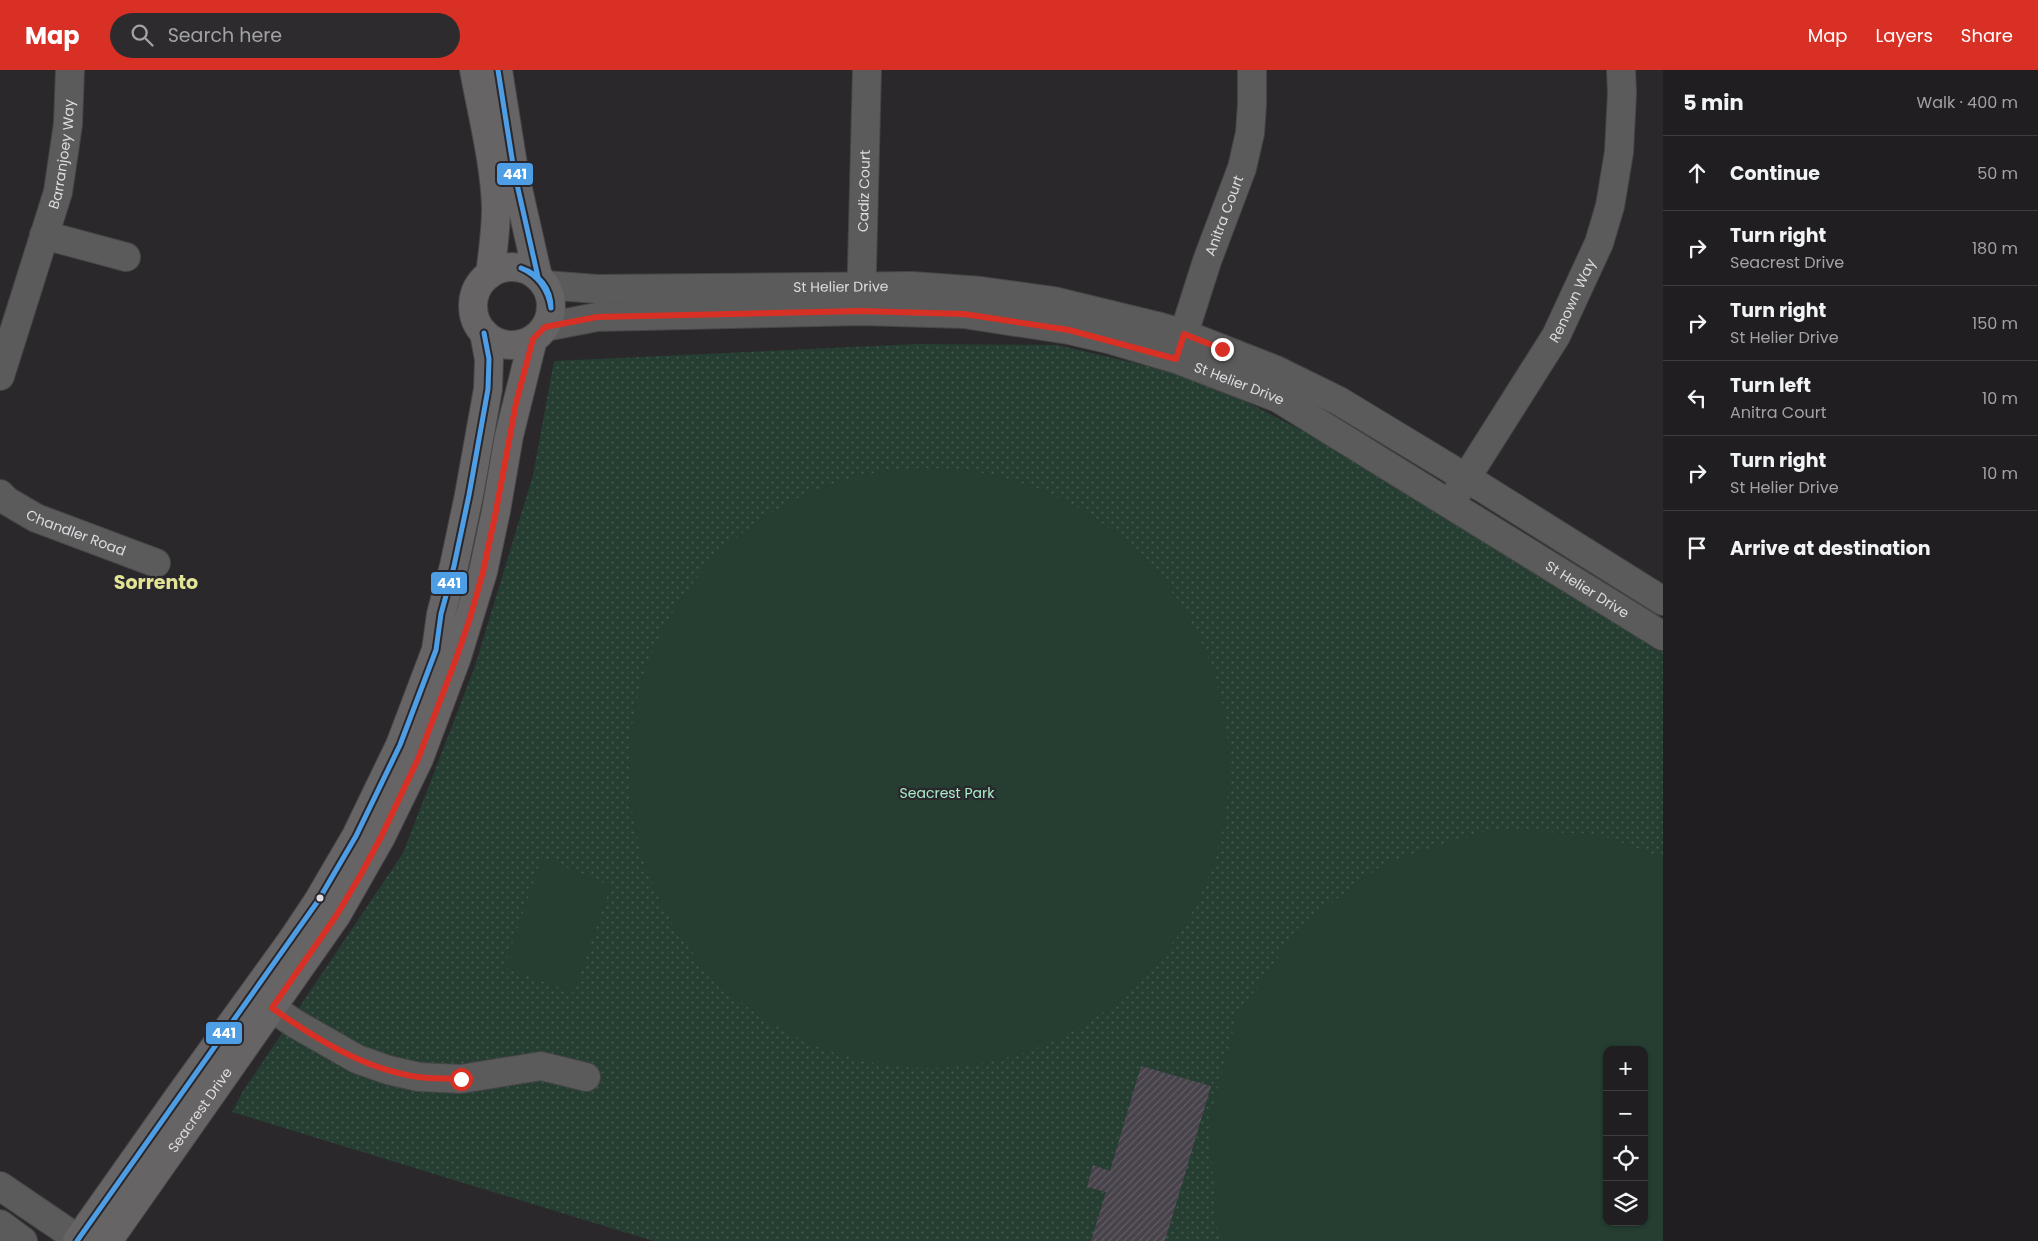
<!DOCTYPE html>
<meta charset="utf-8">
<style>
:root{--surface:#201e20;--page:#2d2b2d;--text:#f1f3f6;--muted:#a2a2a5;--line:#3d3c3e;--accent:#d93025}
body{margin:0;font-family:Poppins,sans-serif;background:var(--page);color:var(--text)}
.controls{position:absolute;right:15px;bottom:15px;display:grid;overflow:hidden;border-radius:10px;box-shadow:0 1px 4px #0004}
.controls button{width:45px;height:45px;display:grid;place-items:center;padding:0;border:0;border-bottom:1px solid var(--line);background:var(--surface);color:var(--text);font:25px sans-serif}
.stop{position:absolute;width:15px;height:15px;margin:-11px;border:4px solid #d93025;border-radius:50%;background:#fff}
.stop.end{background:#d93025;border-color:#fff;box-shadow:0 1px 5px #0008}
.list{margin:0;padding:0;list-style:none}
h2{display:flex;justify-content:space-between;align-items:center;height:65px;margin:0;padding:0 20px;font-size:21px}
h2 small{font-size:16px;font-weight:400;color:var(--muted)}
.list li{display:grid;grid-template-columns:32px 1fr auto;gap:15px;align-items:center;box-sizing:border-box;height:75px;padding:0 20px;border-top:1px solid var(--line)}
.list b{display:block;font-size:19px;white-space:nowrap}
.list p{margin:0;font-size:16px;white-space:nowrap;color:var(--muted)}
.list em{font-size:16px;font-style:normal;color:var(--muted)}
.icon{flex:none;width:28px;height:28px;fill:none;stroke:currentColor;stroke-width:2;stroke-linecap:round;stroke-linejoin:round}
.map{position:relative;flex:none;width:1663px;height:1171px;overflow:hidden}
header{display:flex;align-items:center;gap:30px;box-sizing:border-box;height:70px;padding:0 25px;background:var(--accent);color:#fff}
header strong{font-size:24px}
nav{display:flex;gap:28px;margin-inline-start:auto;font-size:18px}
.search{width:350px;height:45px;background:var(--page);display:flex;align-items:center;gap:12px;box-sizing:border-box;padding:0 18px;border-radius:28px;color:var(--muted);font-size:19px}
main{display:flex}
aside{flex:1;background:var(--surface)}
.map>svg:first-child{display:block}
.green{fill:url(#green-dots);fill-rule:evenodd}
.pitch{fill:#253e31;fill-rule:evenodd}
.building{fill:url(#building-hatch)}
.lines{fill:none;stroke-linecap:round;stroke-linejoin:round}
.minor-casing{stroke:#474647;stroke-width:30}
.major-casing{stroke:#474647;stroke-width:30}
.minor{stroke:#5b5b5b;stroke-width:28}
.major{stroke:#666464;stroke-width:28}
.bus-1-casing{stroke:#2a272c;stroke-width:9}
.bus-1{stroke:#4d9ee5;stroke-width:5}
.route{stroke:#d93025;stroke-width:6}
.bus-dot{fill:#dedce0;stroke:#2a272c;stroke-width:2}
.labels{text-anchor:middle;stroke-width:4.5;stroke-linejoin:round;paint-order:stroke}
.street-label{font-size:14px;fill:#dedce0;stroke:#2a272c}
.park-label{font-size:14px;fill:#a8eeca;stroke:#2a272c}
.district-label{font-size:19px;font-weight:bold;fill:#e1e495;stroke:#2a272c}
.line-badge{stroke:#2a272c;stroke-width:2}
.badge-label{font-size:14px;text-anchor:middle;font-weight:bold;fill:#fff}
</style>
<header>
<strong>Map</strong>
<div class="search"><svg class="icon" aria-label="search" viewBox="0 0 24 24"><circle cx="10" cy="10" r="6"/><path d="M15 15l6 6"/></svg>Search here</div>
<nav><a>Map</a><a>Layers</a><a>Share</a></nav>
</header>
<main>
<div class="map">
<svg width="1663" height="1171" viewBox="0 0 1663 1171">
<defs>
<pattern id="green-dots" width="8" height="8" patternUnits="userSpaceOnUse" patternTransform="scale(1.25)"><rect width="8" height="8" fill="#253e31"/><path d="M2 2h.1M6 6h.1" fill="none" stroke="#44594f" stroke-width="1.8" stroke-linecap="round"/></pattern>
<pattern id="building-hatch" width="6" height="6" patternUnits="userSpaceOnUse" patternTransform="scale(1.25)"><rect width="6" height="6" fill="#48434b"/><path d="M-1 1l2-2M0 6l6-6M5 7l2-2" fill="none" stroke="#625e65"/></pattern>
</defs>
<rect width="100%" height="100%" fill="#2a282b"/>
<path class="green" d="M917 274 1057 275 1203 309 1381 402 1663 582V1171H653L232 1042 243 1021 403 783 474 599 533 405 554 291ZM1607 980H1644V1152H1607Z"/>
<path class="pitch" d="M629 698a300 300 0 1 1 600 0a300 300 0 1 1-600 0Z
M1489 760 1598 764 1663 788V1171H1222L1217 1158 1209 1051 1237 946 1299 857 1385 793ZM1607 980H1644V1152H1607Z
M542 787 611 816 573 923 504 897Z"/>
<path class="building" d="M1141 996 1211 1016 1165 1171H1091L1106 1122 1087 1117 1093 1095 1110 1101Z"/>
<g class="lines">
<defs>
<g id="minor">
<path d="M44 165 126 187"/>
<path id="s1" d="M545 215 597 219 912 216 981 221 1054 231 1157 256 1184 264 1276 300 1339 331 1486 420 1663 531"/>
<path id="s2" d="M861 236 867 0"/>
<path id="s3" d="M545 257 597 247 861 241 964 244 1069 260 1112 270 1176 289 1278 328 1663 566"/>
<path id="s4" d="M1178 282 1207 191 1242 98 1250 63 1252 34V0"/>
<path id="s5" d="M0 306 58 122 68 54 70 0"/>
<path id="s6" d="M0 424 7 431 36 448 156 493"/>
<path id="s7" d="M1456 424 1556 266 1599 173 1610 136 1619 82 1622 23 1621 0"/>
<path d="M272 938 294 953 357 989 388 1000 419 1007 461 1009 541 996 586 1007"/>
<path d="M0 1116 81 1171"/>
<path d="M0 1154 23 1171"/>
</g>
<g id="major">
<path d="M474 0C482 44 495 94 496 138 496 160 493 182 490 204"/>
<path d="M498 0 514 101 538 207"/>
<circle cx="512" cy="236" r="39"/>
<path d="M77 1171 180 1025 292 870 318 831 356 766 400 675 436 580 441 544 454 496 469 425 488 319 489 289 484 263"/>
<path id="s8" d="M108 1171 336 846 381 767 402 724 419 689 457 587 483 502 496 441 509 366 533 269"/>
</g>
</defs>
<use href="#minor" class="minor-casing"/>
<use href="#major" class="major-casing"/>
<use href="#minor" class="minor"/>
<use href="#major" class="major"/>
<defs>
<path id="bus-1" d="M498 0 514 101 538 207
M521 198C539 204 551 218 551 238
M521 198C539 206 548 219 551 238
M77 1171 318 831 356 766 400 675 436 580 441 544 454 496 469 425 488 319 489 289 484 263"/>
</defs>
<use href="#bus-1" class="bus-1-casing"/>
<use href="#bus-1" class="bus-1"/>
</g>
<g class="lines">
<path class="route" d="M461 1009C447 1008 432 1009 418 1007 364 999 316 969 272 938L336 846 360 806 381 767 418 689 457 586 470 548 483 502 496 441 516 333 533 269 545 257 597 247 861 241 964 244 1069 260 1176 289 1184 264 1222 279"/>
</g>
<circle class="bus-dot" cx="320" cy="828" r="4.5"/>
<g class="labels">
<g class="street-label">
<text dy="5" stroke="none"><textPath href="#s5" startOffset="231">Barranjoey Way</textPath></text>
<text dy="5" stroke="none"><textPath href="#s2" startOffset="115">Cadiz Court</textPath></text>
<text dy="5" stroke="none"><textPath href="#s4" startOffset="144">Anitra Court</textPath></text>
<text dy="5" stroke="none"><textPath href="#s1" startOffset="296">St Helier Drive</textPath></text>
<text dy="5" stroke="none"><textPath href="#s7" startOffset="226">Renown Way</textPath></text>
<text dy="5" stroke="none"><textPath href="#s3" startOffset="705">St Helier Drive</textPath></text>
<text dy="5" stroke="none"><textPath href="#s6" startOffset="86">Chandler Road</textPath></text>
<text dy="5" stroke="none"><textPath href="#s3" startOffset="1110">St Helier Drive</textPath></text>
<text dy="5" stroke="none"><textPath href="#s8" startOffset="160">Seacrest Drive</textPath></text>
</g>
<g class="park-label">
<text x="947" y="728">Seacrest Park</text>
</g>
<g class="district-label">
<text x="156" y="519">Sorrento</text>
</g>
</g>
<g class="line-badge">
<rect x="496" y="92" width="38" height="24" rx="5" fill="#4d9ee5"/>
<rect x="430" y="501" width="38" height="24" rx="5" fill="#4d9ee5"/>
<rect x="205" y="951" width="38" height="24" rx="5" fill="#4d9ee5"/>
</g>
<g class="badge-label">
<text x="515" y="109">441</text>
<text x="449" y="518">441</text>
<text x="224" y="968">441</text>
</g>
</svg>
<div class="controls">
<button>+</button>
<button>−</button>
<button><svg class="icon" aria-label="locate" viewBox="0 0 24 24"><circle cx="12" cy="12" r="6"/><path d="M12 2v4M12 18v4M2 12h4M18 12h4"/></svg></button>
<button><svg class="icon" aria-label="layers" viewBox="0 0 24 24"><path d="M12 4l9 5-9 5-9-5zM3 14l9 5 9-5"/></svg></button>
</div>
<div class="stop" style="left:461px;top:1009px"></div>
<div class="stop end" style="left:1222px;top:279px"></div>
</div>
<aside>
<h2>5 min<small>Walk · 400 m</small></h2>
<ul class="list">
<li><svg class="icon" aria-label="ahead" viewBox="0 0 24 24"><path d="M12 20V5M6 11l6-6 6 6"/></svg><div><b>Continue</b></div><em>50 m</em></li>
<li><svg class="icon" aria-label="right" viewBox="0 0 24 24"><path d="M7 20v-9h11M14 6l5 5-5 5"/></svg><div><b>Turn right</b><p>Seacrest Drive</p></div><em>180 m</em></li>
<li><svg class="icon" aria-label="right" viewBox="0 0 24 24"><path d="M7 20v-9h11M14 6l5 5-5 5"/></svg><div><b>Turn right</b><p>St Helier Drive</p></div><em>150 m</em></li>
<li><svg class="icon" aria-label="left" viewBox="0 0 24 24"><path d="M17 20v-9H6M10 6l-5 5 5 5"/></svg><div><b>Turn left</b><p>Anitra Court</p></div><em>10 m</em></li>
<li><svg class="icon" aria-label="right" viewBox="0 0 24 24"><path d="M7 20v-9h11M14 6l5 5-5 5"/></svg><div><b>Turn right</b><p>St Helier Drive</p></div><em>10 m</em></li>
<li><svg class="icon" aria-label="arrive" viewBox="0 0 24 24"><path d="M6 21V4h12l-3 4 3 4H6"/></svg><div><b>Arrive at destination</b></div></li>
</ul>
</aside>
</main>
